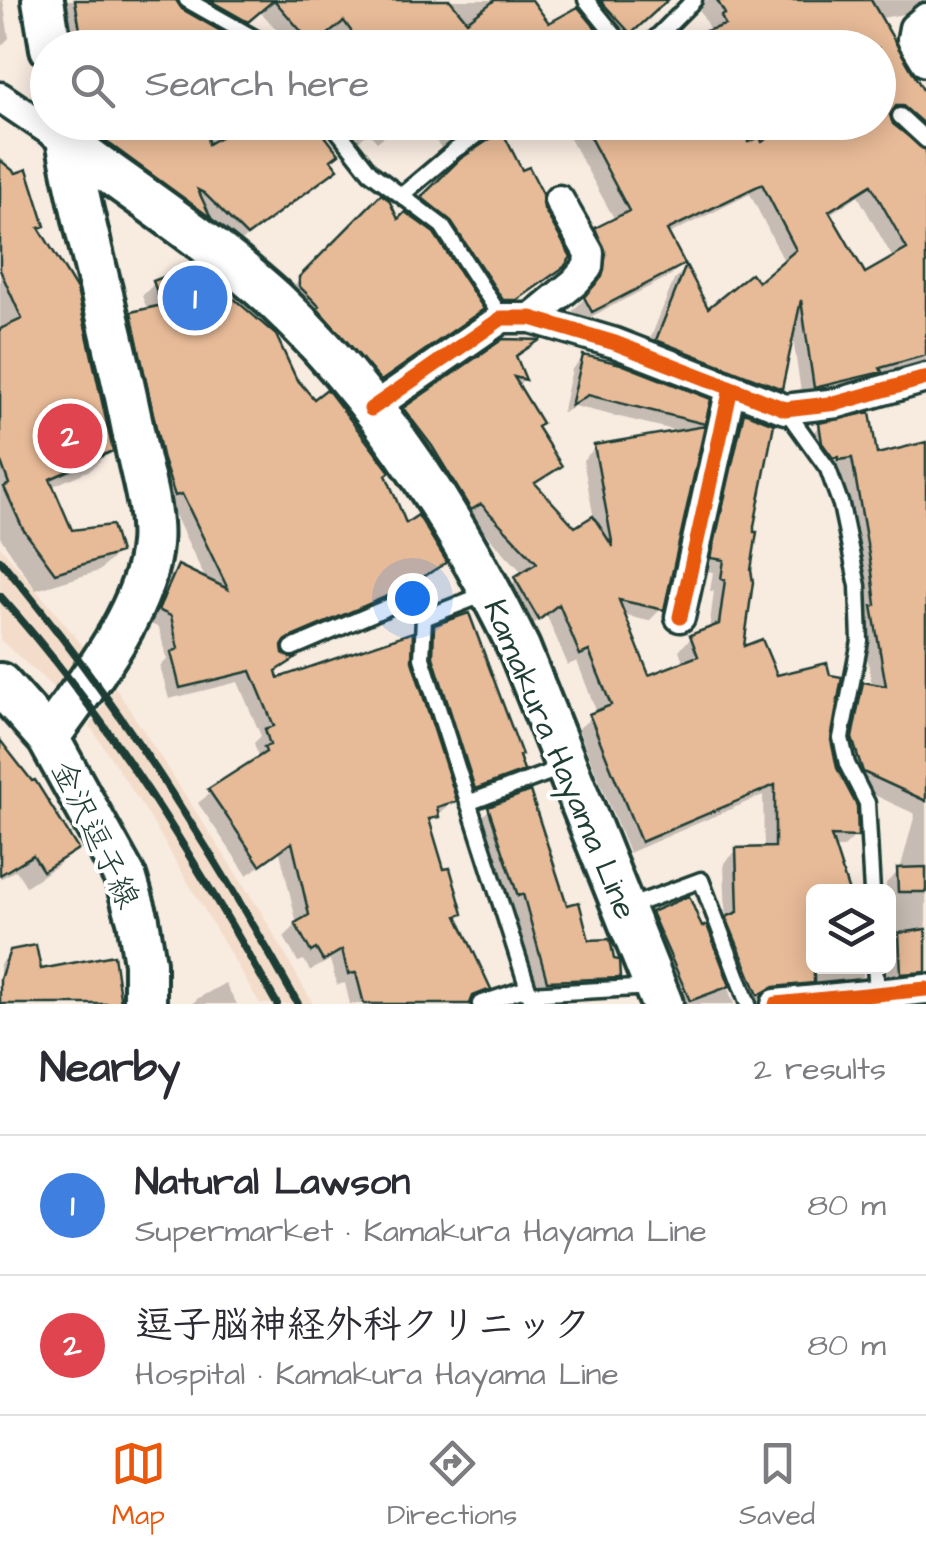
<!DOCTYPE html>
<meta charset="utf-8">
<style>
:root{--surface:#fff;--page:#f2f2f3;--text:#2b2b33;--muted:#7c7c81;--line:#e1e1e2;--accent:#ea580c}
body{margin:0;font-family:"Architects Daughter","Klee One",sans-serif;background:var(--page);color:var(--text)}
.controls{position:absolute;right:30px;bottom:30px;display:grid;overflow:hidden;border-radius:15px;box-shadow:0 5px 25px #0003}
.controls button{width:90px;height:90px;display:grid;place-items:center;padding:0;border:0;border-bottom:2px solid var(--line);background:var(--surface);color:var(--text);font:50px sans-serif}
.you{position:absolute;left:412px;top:598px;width:35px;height:35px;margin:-25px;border:8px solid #fff;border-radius:50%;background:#1a73e8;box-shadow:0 0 0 15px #1a73e833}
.badge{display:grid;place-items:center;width:65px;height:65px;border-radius:50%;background:var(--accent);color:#fff;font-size:32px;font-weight:700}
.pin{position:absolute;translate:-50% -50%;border:5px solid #fff;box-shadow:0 2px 10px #0006}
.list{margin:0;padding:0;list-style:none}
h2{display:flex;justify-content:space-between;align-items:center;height:130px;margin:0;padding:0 40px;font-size:42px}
h2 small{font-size:32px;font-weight:400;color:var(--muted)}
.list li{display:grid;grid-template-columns:65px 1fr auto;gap:30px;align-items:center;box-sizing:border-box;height:140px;padding:0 40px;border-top:2px solid var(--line)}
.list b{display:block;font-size:38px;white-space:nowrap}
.list p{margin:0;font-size:32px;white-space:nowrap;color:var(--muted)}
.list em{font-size:32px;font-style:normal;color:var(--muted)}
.icon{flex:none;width:55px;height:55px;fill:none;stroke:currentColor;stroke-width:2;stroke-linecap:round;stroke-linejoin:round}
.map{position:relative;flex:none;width:926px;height:1004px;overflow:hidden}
.search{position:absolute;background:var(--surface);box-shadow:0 5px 25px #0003;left:30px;right:30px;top:30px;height:110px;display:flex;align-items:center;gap:25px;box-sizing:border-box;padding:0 35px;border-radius:55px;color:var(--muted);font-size:38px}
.sheet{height:410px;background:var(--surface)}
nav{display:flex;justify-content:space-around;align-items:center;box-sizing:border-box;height:140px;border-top:2px solid var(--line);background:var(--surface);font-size:28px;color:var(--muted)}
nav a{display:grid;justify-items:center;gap:5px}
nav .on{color:var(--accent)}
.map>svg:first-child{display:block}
.built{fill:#f3ddca}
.shadow{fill:#0003;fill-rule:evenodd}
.building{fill:#e8bb98;stroke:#1f3d34;stroke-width:2.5;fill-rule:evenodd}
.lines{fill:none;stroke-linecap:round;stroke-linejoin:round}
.lane-casing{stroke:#1f3d34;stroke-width:21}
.street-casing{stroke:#1f3d34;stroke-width:35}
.secondary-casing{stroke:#1f3d34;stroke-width:48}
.lane{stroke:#fff;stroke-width:14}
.street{stroke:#fff;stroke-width:28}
.secondary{stroke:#fff;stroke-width:40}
.rail{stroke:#1f3d34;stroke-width:8}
.cycleway-casing{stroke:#fff;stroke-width:21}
.cycleway{stroke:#e8590c;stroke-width:15}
.labels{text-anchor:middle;stroke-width:8;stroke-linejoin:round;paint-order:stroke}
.street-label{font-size:32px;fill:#1f3d34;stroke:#fff}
</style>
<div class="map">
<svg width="926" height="1004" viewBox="0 0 926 1004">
<rect width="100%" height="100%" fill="#f8ebe0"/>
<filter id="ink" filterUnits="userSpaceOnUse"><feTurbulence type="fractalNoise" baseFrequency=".01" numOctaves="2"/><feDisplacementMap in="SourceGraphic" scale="20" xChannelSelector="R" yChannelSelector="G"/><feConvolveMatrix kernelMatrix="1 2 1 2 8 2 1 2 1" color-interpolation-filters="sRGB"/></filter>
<g filter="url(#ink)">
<path class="built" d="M0 546 84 647 55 689 0 640Z
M115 687 263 915 313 1004H260L150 818 90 726Z"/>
<path class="shadow" d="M0 0H3L9 38 0 47Z
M60 0H529L548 26 577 10 608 48H342L330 31 311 48H293L260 11 234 33 174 2 172 5 239 48H67Z
M581 0H664L615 46Z
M694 0H926V10L826 28 890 37 926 101V378L919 373 916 365 873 377 867 384 802 399 792 331 780 388 767 400 645 352 674 280 685 269 707 312 758 285 785 263 750 194 667 235 682 264 670 276 579 323 573 311 590 292 595 268 584 242 596 230 615 220 569 137 565 122H878V48H665L711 32ZM888 115 922 146 923 153 891 125ZM858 196 894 260 864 277 828 215Z
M79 122H311L323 142 327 139 338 153 329 161 335 169 323 181 233 247 88 149Z
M349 122H403L377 142 369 133 346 150 335 136Z
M422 122H479L441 148Z
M469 158 521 174 541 209 563 266 503 311 439 231 411 210Z
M0 164 43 226 38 231 110 450 92 469 51 487 71 533 117 553 99 571 36 590 0 537Z
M381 197 397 224 480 309 469 320 369 390 289 291Z
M154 284 294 379 384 476 405 527 443 562 431 574 390 600 279 647 280 654 291 661 274 674 277 681 409 662 454 800 428 824 442 873 461 914 456 919 488 988 476 1000 468 1004H350L345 983 337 985 330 960 310 971 304 960 298 962 284 937 297 924 280 852 247 875 198 803 258 756 254 743 261 736 238 682 169 699 160 666 167 660 159 628 147 622 166 580 178 568 207 582 170 505 163 507 120 326 132 314 148 311 142 296Z
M503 341 535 343 515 359 523 380 517 386 534 428 559 466 534 486 575 530 594 519 583 460 596 447 682 432 574 406 562 414 572 369 584 357 703 422 696 430 661 609 649 621 623 615 647 678 684 664 679 650 691 638 709 631 714 591H710L713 572 700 570 732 427 744 415 752 525 741 650 775 678 828 740 855 836 843 848H832L814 892V966H888V892H886V883L900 870 915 814 851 784 841 752 851 697 864 684 872 686 861 620V586L840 469 827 472 808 437 821 425 875 457 926 444V980L875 987 873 973 863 968V976L850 989 787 995 788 984 747 1004 715 931 726 920 724 863 737 850 764 849 763 795 629 853 578 729 597 713 577 661 568 665 546 614 526 630 503 591 524 574 468 515 392 422 404 410Z
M436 628 517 757 521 770 509 782 464 799 423 640Z
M0 760 75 849 58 865 26 886 16 870 0 879Z
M490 809 587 942 617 977 605 989 536 992 512 904 506 906 478 821Z
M652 914 701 930 705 928 734 1004H676L642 925Z
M12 952 39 972 118 1004H0V964Z
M225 983 237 1004H192L197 999Z"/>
<path class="building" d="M75 0H176L182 9 231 37 219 48H83Z
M209 0H450L467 21 495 0H532L549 23 578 7 608 43 600 48H363L344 21 314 46 274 0 248 22Z
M600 0H668L631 34Z
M717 0H871L926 95V126L903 106H896L890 115 893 124 926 150V355L880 368 882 372 814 388 801 300 782 389 656 340 686 265 708 308 751 273 758 282 796 250 762 184 667 230 685 264 592 312 584 297 602 277 606 254 595 228 629 211 582 122H742L748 142 760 137 762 142 794 122H878V48H671L670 42 725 25 721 16 725 14ZM871 185 907 249 865 273 829 211Z
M93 122H206L208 144 246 122H314L339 154 331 160 338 169 247 236 204 193 198 190 211 218 100 137Z
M443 122H477L454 138Z
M502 131 522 170 529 167 543 194 544 209 571 257 564 267 517 300H503L450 220 421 197 460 159Z
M0 160 16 173 27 169 45 226 39 228 77 290 113 451 50 479 72 530 112 525 120 553 55 573 23 529 4 487 9 484 0 459V329L22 319 0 270Z
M381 194 389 200 398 219 405 212 434 233 484 309 381 381 317 308 319 306 299 286V277Z
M195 265 276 335 296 378 314 399 327 389 330 393 390 472 386 475 406 523 418 515 447 562 404 589 287 639 282 646 283 653 290 658 298 657 276 671 278 678 413 632 412 661 457 801 437 807 439 817 429 819 444 869 450 868 463 914 457 916 491 989 473 996 470 1004H364L356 973 348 974 342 950 323 961 316 949 311 952 295 923 309 915 292 842 260 865 208 789 266 752 264 747 270 745 265 729 274 726 251 671 180 688 171 652 178 649 171 616 158 610 178 565 228 589 182 494 175 496 163 460 131 312 162 305 153 281Z
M503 339 540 340 516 356 526 380 514 377 542 423 537 427 562 466 535 483 575 527 593 516 613 547 594 445 705 426 664 610 619 600 649 675 698 656 690 635 719 624 725 580 721 579 724 560 711 558 744 412 774 424 754 526V532H757L751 570 753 582 744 646 762 639 777 675 827 663 830 675 842 677 831 740 837 768 857 806 858 837 831 836 849 892H814V983L774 987 758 995 726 917 738 912 736 848 775 847V785L641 842 589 714 611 705 589 651 580 655 559 604 539 620 514 577 537 563 481 504 471 510 432 446 403 408Z
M583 355 621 364 711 399 705 424 588 395 571 406Z
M870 412 877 454 926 442V801L863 772 852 738 863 682 886 686 872 606 876 605 872 572 852 458 838 460V457L833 458 822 443 819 423Z
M469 613 522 755 519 756 524 771 475 789 433 657 434 625Z
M0 740 32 781 35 780 78 849 43 871 33 855 0 875Z
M530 791 567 905 579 902 589 940 610 939 614 959 619 960 620 978 547 981 523 894 518 896 488 807Z
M926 867V892H898L897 868Z
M689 896 702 927 707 925 730 986 690 1001 651 912Z
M926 929V972L901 974 899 933Z
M36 945 41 969 114 955 121 1004H0V979L10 950Z"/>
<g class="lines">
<defs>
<path id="lane" d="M187 0 272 48
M586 0 625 48
M646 48 694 0
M900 116 926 140
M331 122 370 172 442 226 502 318
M403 194 455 150 497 122
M785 409 828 469 841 505 858 586 860 641 841 738 847 764 867 803 872 892
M485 594 424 618 422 658 533 1004
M292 648 407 599 424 618
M468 803 561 768
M628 907 701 880 748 1004
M875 966 877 992
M529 994 653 987
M480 1004 527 988"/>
<path id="street" d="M926 18 914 28 912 39 926 62
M0 97 68 143
M531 318 575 282 588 267 589 253 559 200
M371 409 502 318H531L615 343 785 409 838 403 926 378
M680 617 731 388
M776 1004 926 989"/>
<path id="secondary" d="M43 0 51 48
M68 143C137 194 211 242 275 300 379 397 457 521 519 648L662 1004
M0 684 48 738 126 879 138 920 145 963V1004
M48 738C86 685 146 611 151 544 154 513 142 477 136 446 117 341 85 239 66 134"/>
</defs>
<use href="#lane" class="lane-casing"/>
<use href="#street" class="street-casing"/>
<use href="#secondary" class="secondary-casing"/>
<use href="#lane" class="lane"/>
<use href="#street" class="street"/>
<use href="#secondary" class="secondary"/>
<path class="rail" d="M0 560C115 697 211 848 298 1004
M0 596C110 718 196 862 277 1004"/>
<defs>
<path id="cycleway" d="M371 409 502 318H531L615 343 785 409 838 403 926 378
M680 617 731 388
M776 1004 926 989"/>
</defs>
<use href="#cycleway" class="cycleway-casing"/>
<use href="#cycleway" class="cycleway"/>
</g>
</g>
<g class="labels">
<g class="street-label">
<text transform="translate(561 759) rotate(67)" y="11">Kamakura Hayama Line</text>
<text transform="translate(96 834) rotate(64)" y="11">金沢逗子線</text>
</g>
</g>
</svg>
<div class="controls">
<button><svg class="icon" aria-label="layers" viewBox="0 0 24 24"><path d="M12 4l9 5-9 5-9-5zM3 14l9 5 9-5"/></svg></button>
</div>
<div class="you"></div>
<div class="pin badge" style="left:195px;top:298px;background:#3f7fe0">1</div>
<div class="pin badge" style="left:70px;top:436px;background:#e0444e">2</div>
<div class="search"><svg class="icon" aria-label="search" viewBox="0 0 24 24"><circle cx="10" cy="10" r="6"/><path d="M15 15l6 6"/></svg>Search here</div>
</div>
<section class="sheet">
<h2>Nearby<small>2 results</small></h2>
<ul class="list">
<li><span class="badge" style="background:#3f7fe0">1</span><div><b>Natural Lawson</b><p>Supermarket · Kamakura Hayama Line</p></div><em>80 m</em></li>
<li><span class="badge" style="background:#e0444e">2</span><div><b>逗子脳神経外科クリニック</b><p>Hospital · Kamakura Hayama Line</p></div><em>80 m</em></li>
</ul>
</section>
<nav>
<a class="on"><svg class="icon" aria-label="map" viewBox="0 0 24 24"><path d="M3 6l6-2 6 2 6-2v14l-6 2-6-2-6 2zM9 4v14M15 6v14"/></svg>Map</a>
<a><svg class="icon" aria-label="directions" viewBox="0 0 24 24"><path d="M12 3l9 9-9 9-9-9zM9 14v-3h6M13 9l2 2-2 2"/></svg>Directions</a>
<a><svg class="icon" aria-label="saved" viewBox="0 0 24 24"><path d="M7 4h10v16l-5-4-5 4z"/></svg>Saved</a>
</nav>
